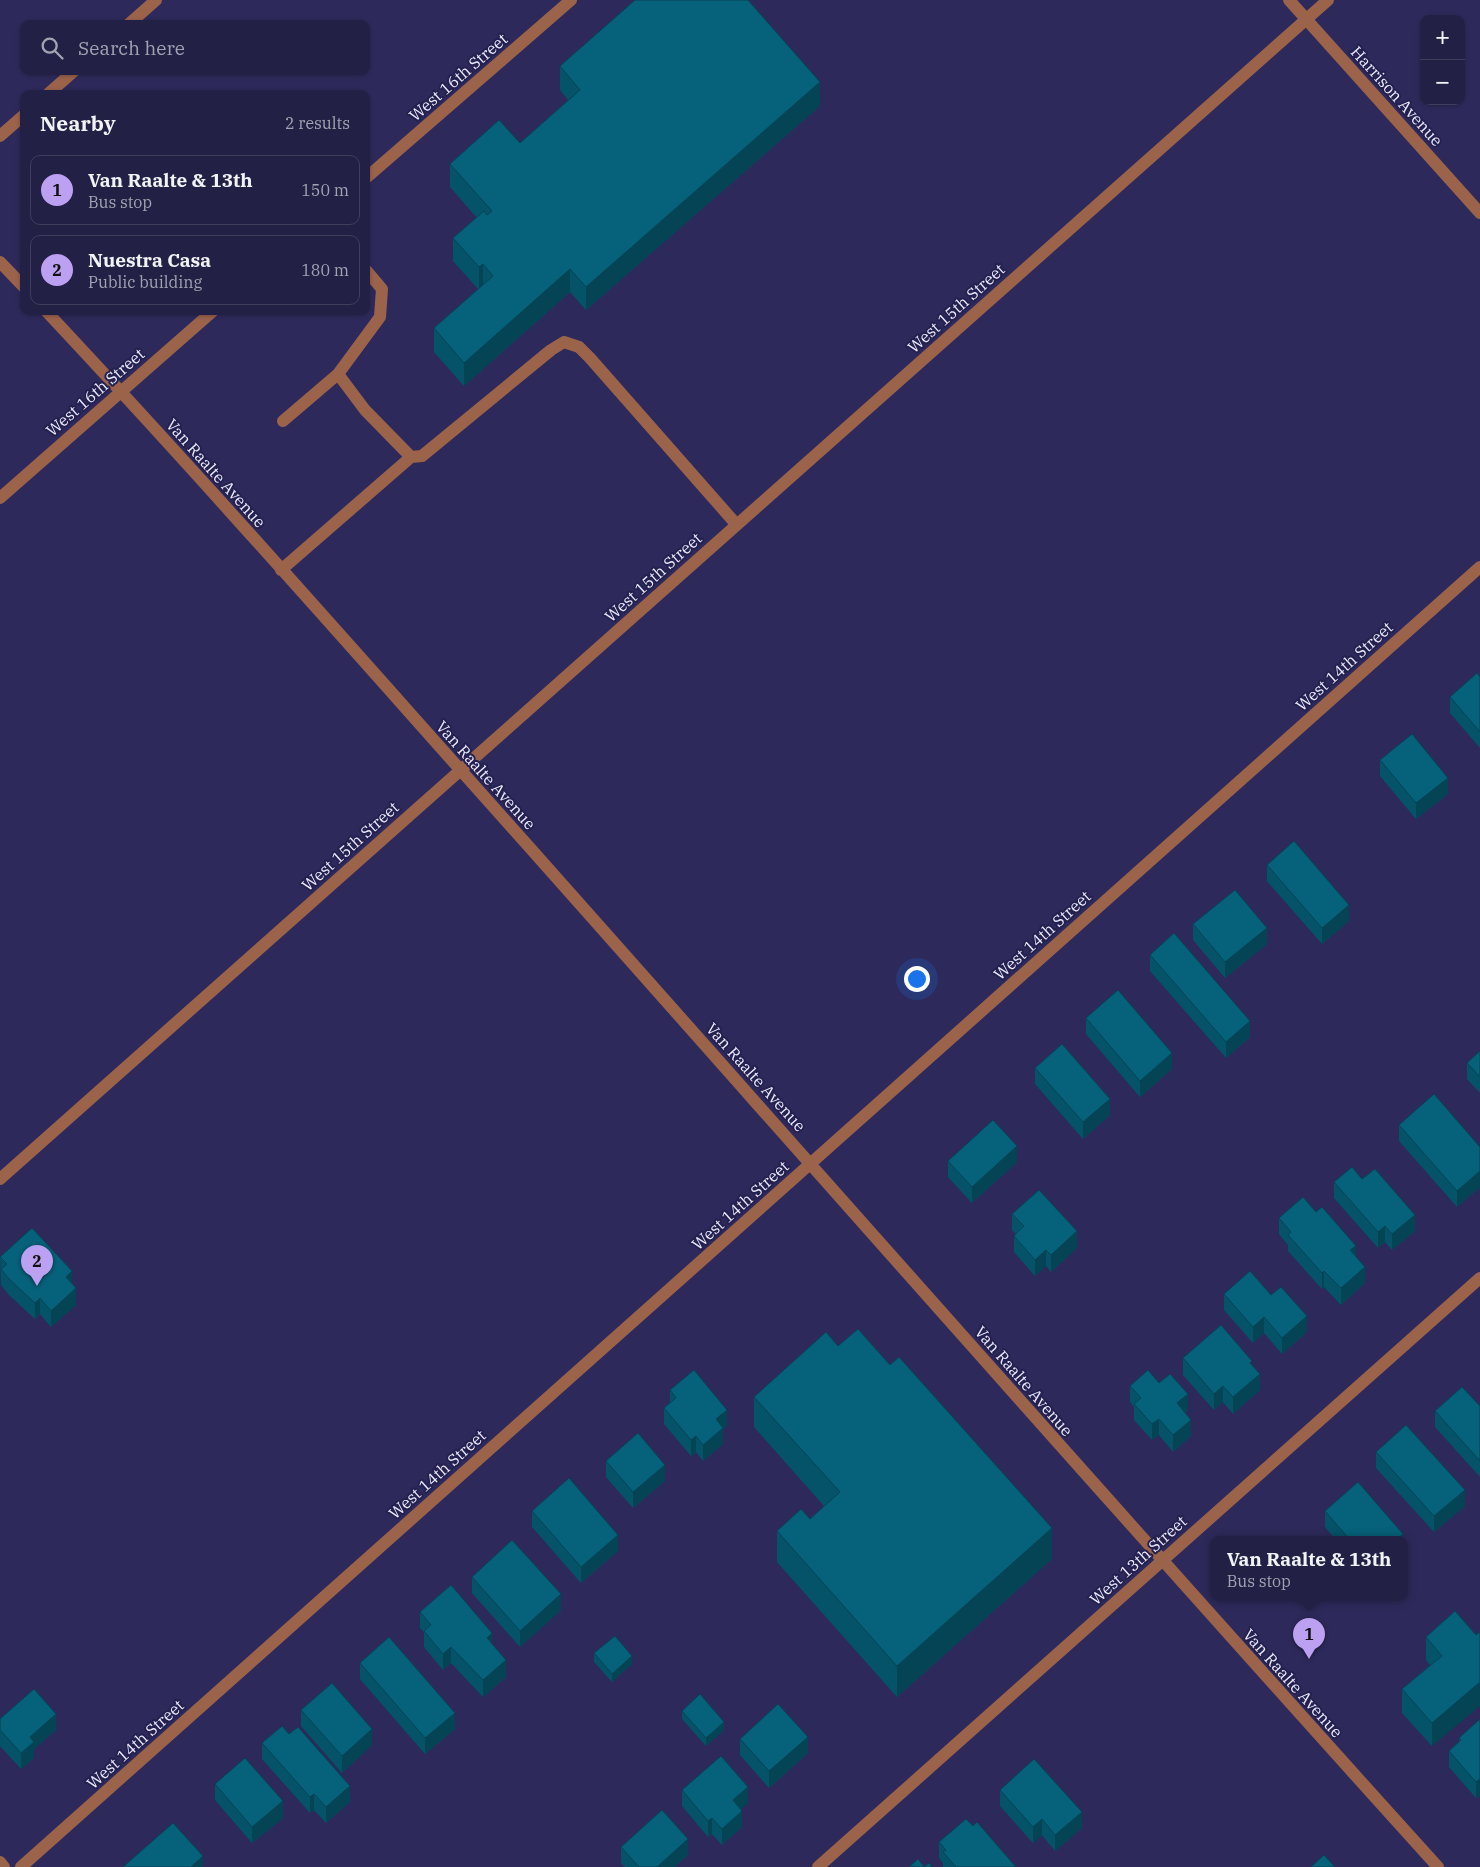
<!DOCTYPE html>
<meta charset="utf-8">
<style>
:root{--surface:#222044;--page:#2a284b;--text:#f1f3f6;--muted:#a2a3b2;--line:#3f3e5d;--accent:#bca0f2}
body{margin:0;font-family:"IBM Plex Serif",serif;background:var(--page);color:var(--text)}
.controls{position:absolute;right:15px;top:15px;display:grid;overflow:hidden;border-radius:10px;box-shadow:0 1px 4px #0004}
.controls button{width:45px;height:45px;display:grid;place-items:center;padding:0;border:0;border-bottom:1px solid var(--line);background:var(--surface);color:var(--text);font:25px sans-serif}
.you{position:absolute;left:916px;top:978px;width:18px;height:18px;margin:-12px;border:4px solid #fff;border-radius:50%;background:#1a73e8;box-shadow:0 0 0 8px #1a73e833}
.badge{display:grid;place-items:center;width:32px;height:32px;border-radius:50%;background:var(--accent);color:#111;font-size:16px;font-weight:700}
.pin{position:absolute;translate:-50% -41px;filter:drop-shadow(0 1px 2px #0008)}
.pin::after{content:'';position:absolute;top:26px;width:18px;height:15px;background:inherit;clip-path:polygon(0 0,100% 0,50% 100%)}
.popup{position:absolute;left:1210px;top:1536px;width:198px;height:65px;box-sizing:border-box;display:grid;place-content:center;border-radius:10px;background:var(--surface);filter:drop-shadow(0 1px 4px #0005);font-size:16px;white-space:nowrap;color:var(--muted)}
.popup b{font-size:19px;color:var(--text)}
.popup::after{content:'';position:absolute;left:50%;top:100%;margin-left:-10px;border:10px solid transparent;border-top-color:var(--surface)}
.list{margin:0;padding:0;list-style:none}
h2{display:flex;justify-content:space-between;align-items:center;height:65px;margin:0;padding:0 20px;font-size:21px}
h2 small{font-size:16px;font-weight:400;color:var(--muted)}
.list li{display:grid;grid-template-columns:32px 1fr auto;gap:15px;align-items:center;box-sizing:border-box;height:70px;margin:0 10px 10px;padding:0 10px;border:1px solid var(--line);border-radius:10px}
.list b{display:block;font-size:19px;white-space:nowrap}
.list p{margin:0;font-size:16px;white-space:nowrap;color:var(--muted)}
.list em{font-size:16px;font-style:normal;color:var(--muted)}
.icon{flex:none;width:28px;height:28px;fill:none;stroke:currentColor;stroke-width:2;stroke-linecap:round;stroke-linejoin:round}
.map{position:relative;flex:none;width:1480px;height:1867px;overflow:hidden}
.search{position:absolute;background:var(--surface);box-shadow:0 1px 4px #0004;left:20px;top:20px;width:350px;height:55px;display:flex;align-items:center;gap:12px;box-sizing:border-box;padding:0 18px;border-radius:10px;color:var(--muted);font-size:19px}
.panel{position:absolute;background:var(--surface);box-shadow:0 1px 4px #0004;left:20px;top:90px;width:350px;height:225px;border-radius:10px}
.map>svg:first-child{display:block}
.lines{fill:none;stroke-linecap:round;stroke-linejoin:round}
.minor{stroke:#9c634b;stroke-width:12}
.wall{fill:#055369}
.shaded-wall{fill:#044455}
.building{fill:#06617a;stroke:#044455}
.labels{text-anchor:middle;stroke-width:4;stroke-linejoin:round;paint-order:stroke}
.street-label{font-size:16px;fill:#eaebfe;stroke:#24204f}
</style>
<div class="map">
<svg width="1480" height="1867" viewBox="0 0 1480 1867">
<rect width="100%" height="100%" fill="#2d2a5b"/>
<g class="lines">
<path class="minor" d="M1289 0 1480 213
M129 24 156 0
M48 94 74 71
M0 136 24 115
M366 178 571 0
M0 262 24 287
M366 270 382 289 380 317 338 374 365 410 411 457 422 456 551 350 564 342 579 347 590 358 736 524
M46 311C211 487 370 669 531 849 833 1189 1133 1530 1438 1867
M283 421 338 374
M0 498 213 311
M281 570 411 457
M0 1179 1328 0
M0 1862 4 1867
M21 1867 1480 567
M818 1867 1480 1278"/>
</g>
<path class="wall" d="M560 66 820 106 586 310 570 292 464 386 434 352V328L478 289 453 261V238L477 218 450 187V164L520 143 568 100 560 90Z
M1480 677V748L1450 713V697Z
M1380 760 1448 794 1416 819 1380 776Z
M1267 865 1349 921 1322 944 1267 881Z
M1193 924 1267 944 1225 978 1193 940Z
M1150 955 1250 1037 1226 1058 1150 971Z
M1086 1018 1172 1069 1140 1097 1086 1034Z
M1480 1051V1093L1467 1079V1063Z
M1035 1068 1110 1115 1083 1139 1035 1084Z
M1399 1125 1480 1147V1187L1457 1207 1399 1141Z
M948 1161 1017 1162 972 1203 948 1177Z
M1362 1179 1415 1231 1392 1250 1385 1242 1378 1248 1334 1198V1182Z
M1012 1214 1077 1248 1051 1272 1046 1266 1035 1276 1014 1252V1236L1016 1234 1012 1230Z
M1279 1218 1356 1257 1365 1283 1341 1305 1324 1287 1322 1289 1288 1251V1245L1279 1234Z
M0 1257 72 1284 76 1305 51 1327 40 1314 35 1319 9 1295 1 1285Z
M1224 1294 1271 1295 1307 1332 1282 1354 1264 1333 1253 1343 1224 1310Z
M838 1346 1052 1559 897 1697 777 1562V1531L810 1519 824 1506 754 1427V1397Z
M1183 1358 1252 1365 1260 1390 1233 1414 1223 1402 1214 1410 1183 1375Z
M1130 1386 1188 1410 1185 1413 1191 1436 1173 1452 1159 1435 1152 1440 1134 1420V1407L1130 1402Z
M670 1390 727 1426 723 1429V1444L703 1461 696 1452 691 1456 664 1424V1408L670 1403Z
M1480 1406V1477L1435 1427V1411Z
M1376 1452 1465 1506 1434 1532 1376 1468Z
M606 1461 665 1481 633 1508 606 1477Z
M532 1511 618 1551 581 1583 532 1527Z
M1325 1511 1403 1540H1336L1325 1527Z
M472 1577 561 1610 520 1647 472 1593Z
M420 1612 492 1645 506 1677 483 1697 451 1663 443 1670 424 1647V1632L420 1628Z
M1476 1635 1432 1746 1402 1713V1689L1430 1665 1426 1660V1637Z
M594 1653 632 1664 612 1682 594 1662Z
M360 1663 455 1729 425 1754 360 1679Z
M301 1710 372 1745 342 1773 301 1726Z
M682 1711 724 1730 706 1746 682 1719Z
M0 1719 56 1730 34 1749V1758L21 1769 0 1746Z
M1480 1719V1795L1476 1798 1449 1767V1751L1459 1742V1738Z
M740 1739 808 1753 769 1788 740 1755Z
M262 1743 350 1802 326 1823 314 1810 310 1813 262 1759Z
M215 1784 283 1818 252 1843 215 1800Z
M682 1790 748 1803 740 1809 742 1827 722 1845 712 1834 708 1837 682 1806Z
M1000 1790 1082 1828 1055 1851 1042 1835 1033 1843 1000 1806Z
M973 1826 1016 1867H943V1863L939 1858V1842Z
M621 1847 688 1855 674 1867H625L621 1863Z"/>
<path class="shaded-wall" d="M820 82V106L586 310V287Z
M483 264V287L479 291V267Z
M570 269V292L464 386V363Z
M1448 778V794L1416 819V803Z
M1349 905V921L1322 944V928Z
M1267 928V944L1225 978V962Z
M1250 1021V1037L1226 1058V1042Z
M1172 1053V1069L1140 1097V1081Z
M1110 1099V1115L1083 1139V1122Z
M1017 1146V1162L972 1203V1187Z
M1480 1171V1187L1457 1207V1191Z
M1415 1215V1231L1392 1250V1234Z
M1385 1226V1242L1378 1248V1232Z
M1077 1231V1248L1051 1272V1255Z
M1356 1246V1262L1350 1250Z
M1046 1250V1266L1035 1276V1260Z
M1365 1267V1283L1341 1305V1288Z
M72 1271V1287L66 1277Z
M1324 1271V1287L1322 1289V1273Z
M76 1288V1305L51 1327V1311Z
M40 1298V1314L35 1319V1303Z
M1307 1316V1332L1282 1354V1338Z
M1264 1317V1333L1253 1343V1327Z
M1260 1374V1390L1233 1414V1397Z
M1223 1386V1402L1214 1410V1394Z
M1188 1394V1410L1177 1419V1403Z
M727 1410V1426L723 1429V1444L703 1461V1445L716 1419Z
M1159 1419V1435L1152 1440V1424Z
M1191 1420V1436L1173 1452V1435Z
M696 1436V1452L691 1456V1440Z
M665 1465V1481L633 1508V1492Z
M1465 1490V1506L1434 1532V1516Z
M1052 1528V1559L897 1697V1666Z
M1403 1534V1540H1396Z
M618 1535V1551L581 1583V1567Z
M561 1594V1610L520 1647V1631Z
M492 1633V1649L487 1638Z
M451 1647V1663L443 1670V1654Z
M632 1656V1664L612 1682V1674Z
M506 1660V1677L483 1697V1680Z
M1480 1682V1706L1432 1746V1723Z
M455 1713V1729L425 1754V1738Z
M56 1714V1730L34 1749V1758L21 1769V1753L30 1737Z
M724 1722V1730L706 1746V1738Z
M372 1729V1745L342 1773V1756Z
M808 1737V1753L769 1788V1771Z
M1480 1779V1795L1476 1798V1782Z
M350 1786V1802L326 1823V1807Z
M748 1787V1803L733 1816V1800Z
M314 1794V1810L310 1813V1797Z
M283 1801V1818L252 1843V1827Z
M742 1811V1827L722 1845V1829Z
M1082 1812V1828L1055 1851V1835Z
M712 1818V1834L708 1837V1821Z
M1042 1819V1835L1033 1843V1827Z
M688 1839V1855L674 1867H657Z
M203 1856V1867H191Z"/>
<path class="building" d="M635 0H748L820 82 586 287 570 269 464 363 434 328 493 276 483 264 479 267 453 238 484 211 487 215 492 211 450 164 499 120 520 143 580 90 560 66Z
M1477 673 1480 677V732L1450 697Z
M1412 734 1448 778 1416 803 1380 760Z
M1294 841 1349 905 1322 928 1267 865Z
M1235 890 1267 928 1225 962 1193 924Z
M1174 933 1250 1021 1226 1042 1150 955Z
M1118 990 1172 1053 1140 1081 1086 1018Z
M1062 1044 1110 1099 1083 1122 1035 1068Z
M1480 1051V1077L1467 1063Z
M1434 1094 1480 1147V1171L1457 1191 1399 1125Z
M993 1120 1017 1146 972 1187 948 1161Z
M1352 1167 1362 1179 1375 1169 1415 1215 1392 1234 1385 1226 1378 1232 1334 1182Z
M1039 1190 1077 1231 1051 1255 1046 1250 1035 1260 1014 1236 1024 1226 1012 1214Z
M1303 1197 1316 1212 1322 1207 1356 1246 1350 1250 1365 1267 1341 1288 1324 1271 1322 1273 1288 1235 1291 1232 1279 1218Z
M32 1228 72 1271 66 1277 76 1288 51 1311 40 1298 35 1303 9 1279 1 1269 7 1264 0 1257Z
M1250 1271 1271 1295 1281 1287 1307 1316 1282 1338 1264 1317 1253 1327 1224 1294Z
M1221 1325 1252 1361 1250 1363 1260 1374 1233 1397 1223 1386 1214 1394 1183 1358Z
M858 1329 890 1365 899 1357 1052 1528 897 1666 777 1531 801 1509 810 1519 840 1492 754 1397 826 1332 838 1346Z
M694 1370 727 1410 716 1419 723 1428 703 1445 696 1436 691 1440 664 1408 676 1398 670 1390Z
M1148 1370 1159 1383 1170 1374 1188 1394 1177 1403 1191 1420 1173 1435 1159 1419 1152 1424 1134 1404 1141 1398 1130 1386Z
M1462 1387 1480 1406V1461L1435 1411Z
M1406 1425 1465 1490 1434 1516 1376 1452Z
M638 1433 665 1465 633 1492 606 1461Z
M569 1478 618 1535 581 1567 532 1511Z
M1358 1482 1403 1534 1396 1540H1350L1325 1511Z
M512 1540 561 1594 520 1631 472 1577Z
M451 1585 492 1633 487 1638 506 1660 483 1680 451 1647 443 1654 424 1631 431 1625 420 1612Z
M1455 1611 1476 1635 1480 1632V1682L1432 1723 1402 1689 1442 1656 1426 1637Z
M615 1636 632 1656 612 1674 594 1653Z
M389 1637 455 1713 425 1738 360 1663Z
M332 1683 372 1729 342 1756 301 1710Z
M34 1689 56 1714 30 1737 34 1742 21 1753 0 1730V1719Z
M700 1694 724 1722 706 1738 682 1711Z
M778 1704 808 1737 769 1771 740 1739Z
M1480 1719V1779L1476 1782 1449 1751 1461 1740 1459 1738Z
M282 1726 289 1734 298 1727 350 1786 326 1807 314 1794 310 1797 262 1743Z
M721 1756 748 1787 733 1800 742 1811 722 1829 712 1818 708 1821 682 1790Z
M245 1758 283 1801 252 1827 215 1784Z
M1034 1759 1082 1812 1055 1835 1042 1819 1033 1827 1000 1790Z
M662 1810 688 1839 657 1867H639L621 1847Z
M966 1819 973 1826 977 1822 1016 1867H956L943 1852 946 1850 939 1842Z
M173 1823 203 1856 191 1867H123Z
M1324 1855 1335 1867H1311Z
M918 1859 924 1867 929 1863 932 1867H909Z"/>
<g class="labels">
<g class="street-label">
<text transform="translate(458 77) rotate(-41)" y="6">West 16th Street</text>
<text transform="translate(1397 96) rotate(48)" y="6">Harrison Avenue</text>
<text transform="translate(956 308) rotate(-42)" y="6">West 15th Street</text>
<text transform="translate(95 392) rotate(-41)" y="6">West 16th Street</text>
<text transform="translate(216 473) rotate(48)" y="6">Van Raalte Avenue</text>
<text transform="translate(653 577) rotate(-42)" y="6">West 15th Street</text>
<text transform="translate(1344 666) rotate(-42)" y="6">West 14th Street</text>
<text transform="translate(486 775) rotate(48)" y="6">Van Raalte Avenue</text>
<text transform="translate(350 846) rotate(-42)" y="6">West 15th Street</text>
<text transform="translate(1042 935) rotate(-42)" y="6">West 14th Street</text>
<text transform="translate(756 1077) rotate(48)" y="6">Van Raalte Avenue</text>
<text transform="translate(740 1205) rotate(-42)" y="6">West 14th Street</text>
<text transform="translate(1024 1381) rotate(49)" y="6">Van Raalte Avenue</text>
<text transform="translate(437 1474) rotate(-42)" y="6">West 14th Street</text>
<text transform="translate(1138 1560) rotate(-42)" y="6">West 13th Street</text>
<text transform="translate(1293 1683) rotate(48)" y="6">Van Raalte Avenue</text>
<text transform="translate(135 1744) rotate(-42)" y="6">West 14th Street</text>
</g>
</g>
</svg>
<div class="controls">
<button>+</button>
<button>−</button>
</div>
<div class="you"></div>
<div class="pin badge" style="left:1309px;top:1659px">1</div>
<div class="popup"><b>Van Raalte &amp; 13th</b>Bus stop</div>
<div class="pin badge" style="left:37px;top:1286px">2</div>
<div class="search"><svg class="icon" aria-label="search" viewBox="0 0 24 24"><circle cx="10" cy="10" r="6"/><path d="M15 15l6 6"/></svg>Search here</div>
<section class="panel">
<h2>Nearby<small>2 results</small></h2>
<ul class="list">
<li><span class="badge">1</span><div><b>Van Raalte &amp; 13th</b><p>Bus stop</p></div><em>150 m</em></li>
<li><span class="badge">2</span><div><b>Nuestra Casa</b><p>Public building</p></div><em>180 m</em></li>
</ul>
</section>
</div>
